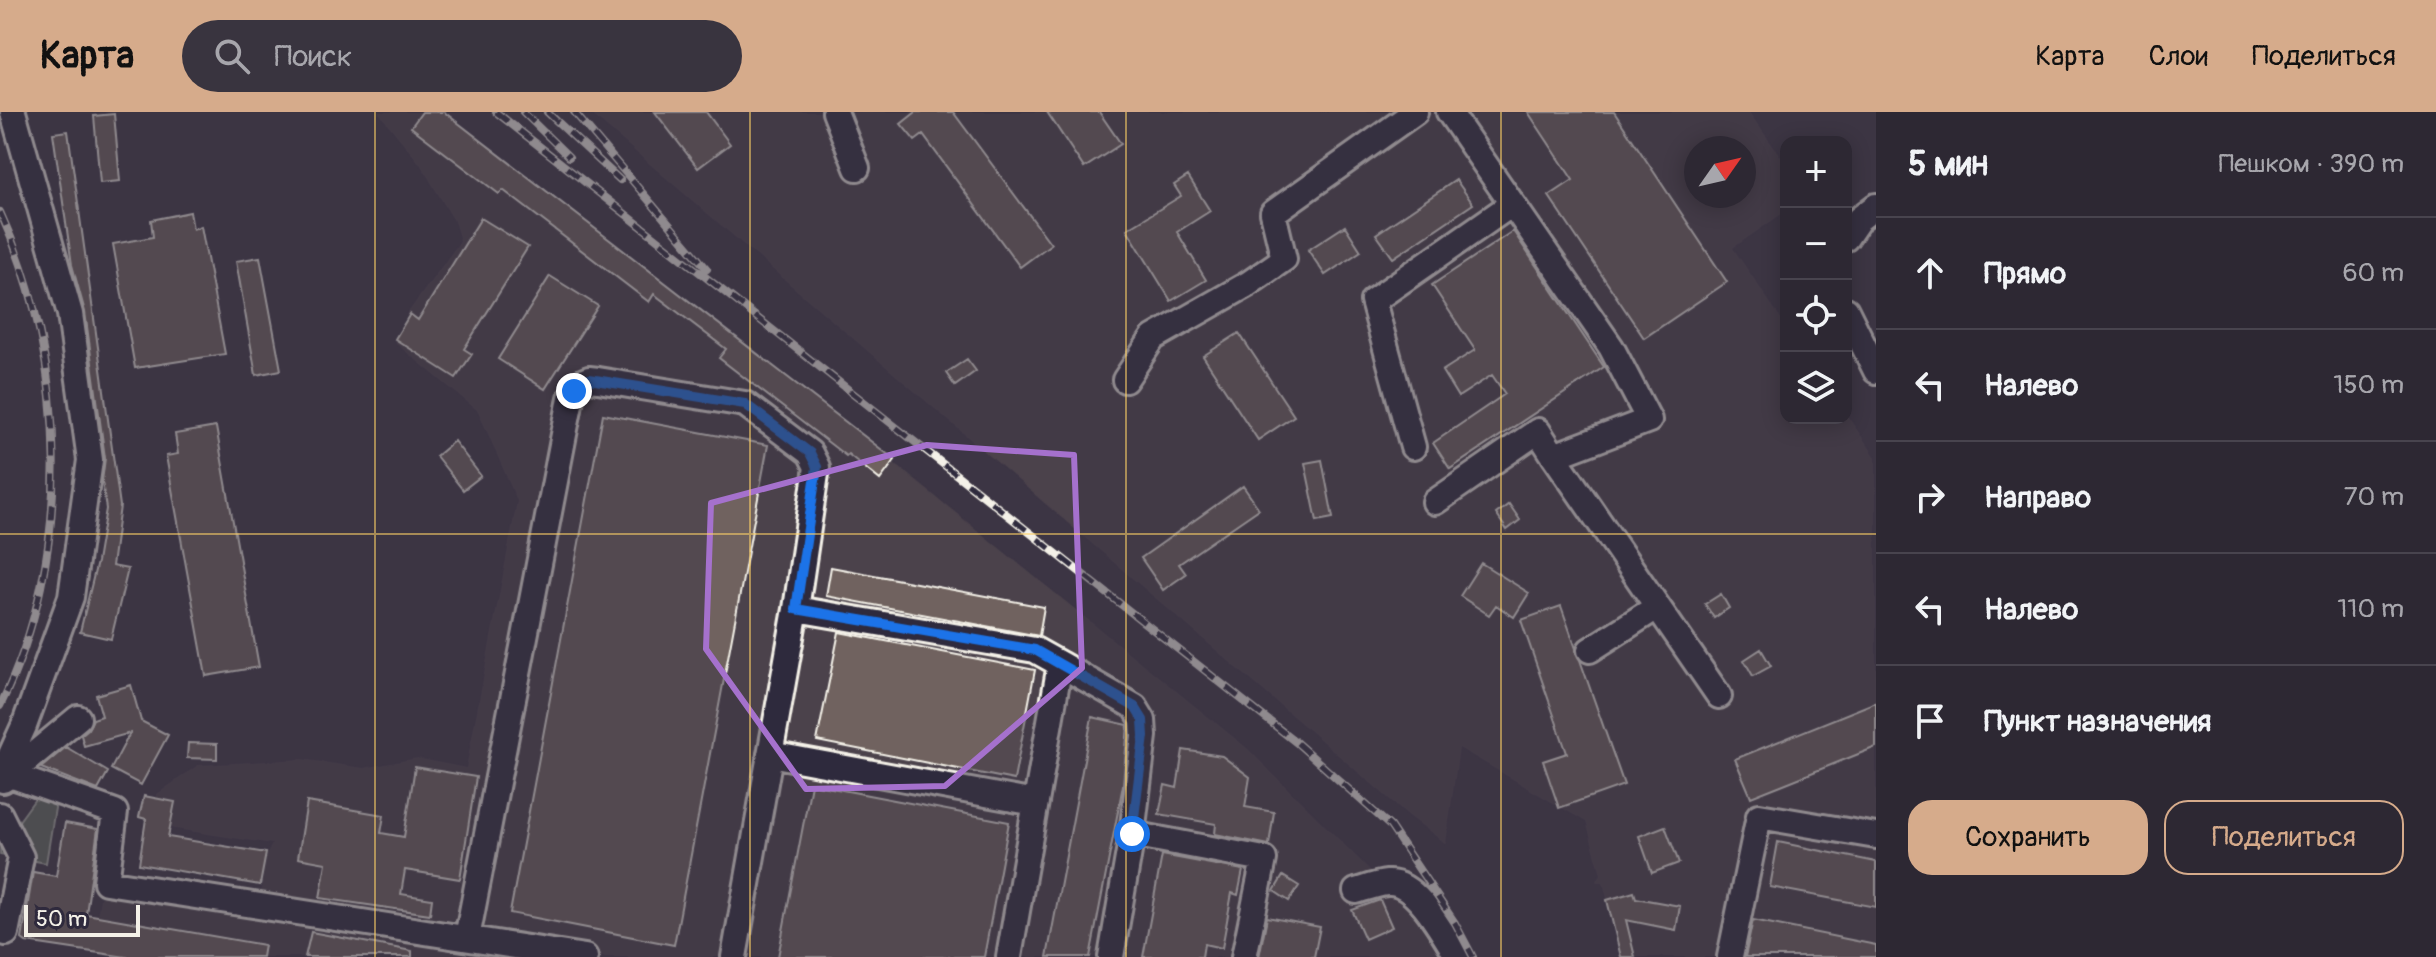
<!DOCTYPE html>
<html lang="ru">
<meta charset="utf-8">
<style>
:root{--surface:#2d2833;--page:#39343f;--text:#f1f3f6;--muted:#a7a6ac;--line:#48444e;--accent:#d6ab8b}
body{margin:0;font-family:Pangolin,sans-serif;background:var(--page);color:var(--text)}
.controls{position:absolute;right:24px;top:24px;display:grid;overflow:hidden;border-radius:16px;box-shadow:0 4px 20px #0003}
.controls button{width:72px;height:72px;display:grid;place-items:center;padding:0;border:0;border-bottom:2px solid var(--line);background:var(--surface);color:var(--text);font:40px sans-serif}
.compass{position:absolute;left:1684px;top:24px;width:72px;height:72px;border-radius:50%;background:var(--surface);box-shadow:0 4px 20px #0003;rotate:56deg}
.scale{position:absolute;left:24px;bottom:20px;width:116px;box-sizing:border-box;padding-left:8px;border:4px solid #f4f1e8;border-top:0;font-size:22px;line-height:28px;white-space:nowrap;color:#f4f1e8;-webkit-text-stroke:6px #2f2a3d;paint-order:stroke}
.stop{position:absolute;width:24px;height:24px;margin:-18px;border:6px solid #1a73e8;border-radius:50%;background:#fff}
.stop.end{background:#1a73e8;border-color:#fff;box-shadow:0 2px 8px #0008}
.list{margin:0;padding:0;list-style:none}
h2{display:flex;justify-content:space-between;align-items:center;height:104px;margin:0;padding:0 32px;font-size:34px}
h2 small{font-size:26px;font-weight:400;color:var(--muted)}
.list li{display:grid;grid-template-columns:52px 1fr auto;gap:24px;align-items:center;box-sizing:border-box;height:112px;padding:0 32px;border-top:2px solid var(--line)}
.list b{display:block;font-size:30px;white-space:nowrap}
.list em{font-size:26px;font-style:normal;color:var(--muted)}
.actions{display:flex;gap:16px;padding:24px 32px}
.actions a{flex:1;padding:18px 0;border:2px solid var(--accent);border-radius:24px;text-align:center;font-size:28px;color:var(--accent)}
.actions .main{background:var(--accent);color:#111}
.icon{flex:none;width:44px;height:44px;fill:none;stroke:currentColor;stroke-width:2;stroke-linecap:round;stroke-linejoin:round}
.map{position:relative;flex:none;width:1876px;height:845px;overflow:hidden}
header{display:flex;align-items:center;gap:48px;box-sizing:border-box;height:112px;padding:0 40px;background:var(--accent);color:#111}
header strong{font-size:38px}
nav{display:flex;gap:44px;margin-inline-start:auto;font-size:28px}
.search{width:560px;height:72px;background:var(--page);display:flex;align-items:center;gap:20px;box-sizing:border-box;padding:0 28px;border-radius:44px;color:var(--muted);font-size:30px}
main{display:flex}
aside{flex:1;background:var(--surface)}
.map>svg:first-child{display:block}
.built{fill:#4b424c;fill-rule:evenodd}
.green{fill:#626b5f;stroke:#abaea4;stroke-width:2}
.building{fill:#6f625e;stroke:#f4f1e8;stroke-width:2}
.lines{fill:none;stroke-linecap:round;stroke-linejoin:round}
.minor-casing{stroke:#f4f1e8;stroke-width:30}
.minor{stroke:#2f2a3d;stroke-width:24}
.rail-casing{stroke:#f4f1e8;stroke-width:8}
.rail{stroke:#2f2a3d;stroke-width:5;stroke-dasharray:15;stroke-linecap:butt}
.route{stroke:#1a73e8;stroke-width:10}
.marked{fill:none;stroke:#a571cd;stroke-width:6;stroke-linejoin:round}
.grid{fill:none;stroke:#ffd166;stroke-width:2;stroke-opacity:0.55}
</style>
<header>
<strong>Карта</strong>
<div class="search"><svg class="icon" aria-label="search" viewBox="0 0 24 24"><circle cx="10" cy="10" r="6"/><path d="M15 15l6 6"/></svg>Поиск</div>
<nav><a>Карта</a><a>Слои</a><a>Поделиться</a></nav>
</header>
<main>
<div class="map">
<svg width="1876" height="845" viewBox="0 0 1876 845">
<rect width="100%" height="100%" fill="#3c3544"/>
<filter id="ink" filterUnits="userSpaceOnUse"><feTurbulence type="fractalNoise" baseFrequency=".0125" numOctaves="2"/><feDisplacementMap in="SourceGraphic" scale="16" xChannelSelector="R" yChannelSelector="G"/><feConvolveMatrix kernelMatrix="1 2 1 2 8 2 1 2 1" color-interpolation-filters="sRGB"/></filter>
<g filter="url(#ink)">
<path class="built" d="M378 0H439L868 330 1247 636 1370 758 1395 767 1406 788 1436 827 1444 845H127L91 839 102 775 259 797 265 745 272 732 144 712 157 682 198 653 302 647 364 656 417 646 466 656 517 389 478 299 394 230 410 206 406 203 460 129 454 109 420 52Z
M589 0H1749L1786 52V99L1733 136 1786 214V306H1846V302L1876 345V845H1621L1603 770H1596L1601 762 1586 710 1459 636 1446 732 1409 704ZM1696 36H1744V84H1696Z"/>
<path class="green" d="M38 683 56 690 46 751 0 742V735Z"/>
<path class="building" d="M422 0H444L895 348 880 368 848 342 846 344 719 246 726 237 654 182 649 190 503 78 499 82 411 15Z
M655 0H706L730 32 698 56Z
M916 0H953L1051 132 1020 155 923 23 915 29 901 12Z
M1047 0H1099L1121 32 1084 56Z
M1528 0H1614L1727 170 1644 226 1549 84 1573 68Z
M114 2 120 69 100 71 94 4Z
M68 19 120 394 112 454 128 457 111 527 80 520 97 450 106 397 102 369 105 346 85 200 72 153 53 21Z
M1188 64 1210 99 1177 120 1206 168 1171 189 1127 117 1181 84 1174 73Z
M1456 68 1473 92 1393 146 1376 122Z
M190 100 193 117 201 114 225 242 135 256 113 132 153 125 151 108Z
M481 106 528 135 464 237 472 242 456 266 395 227 410 202 418 208Z
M1345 114 1361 139 1325 163 1308 138Z
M1513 119 1604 255 1450 357 1433 331 1505 282 1492 263 1458 285 1442 259 1475 238 1432 173Z
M260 145 281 258 256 263 236 149Z
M550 164 598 194 545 277 498 247Z
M1239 221 1294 304 1258 328 1203 244Z
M967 247 976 259 955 274 946 261Z
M603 302 768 333 674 833 510 801Z
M216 315 259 555 206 564 166 344 178 342 175 322Z
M454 329 481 364 463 378 436 344Z
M1322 348 1333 406 1317 409 1305 351Z
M1243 374 1259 397 1179 452 1186 462 1163 478 1141 446Z
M1509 392 1520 408 1507 418 1496 402Z
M1481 451 1529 481 1514 505 1496 493 1489 503 1460 484Z
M831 455 1044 495 1039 524 826 484Z
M1721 482 1729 496 1714 506 1705 492Z
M1561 494 1624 673 1559 696 1543 649 1567 641 1521 508Z
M839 520 1035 558 1014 668 817 629Z
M1761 537 1771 554 1753 564 1744 548Z
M131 573 141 609 168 623 141 673 111 657 130 621 84 634 81 623 88 617 93 607 102 604 96 583Z
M1876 590V635L1751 685 1735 647Z
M1092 605 1128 613 1123 673 1090 845H1047Z
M188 631 217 632V647L187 646Z
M66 635 108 660 98 678 41 656Z
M1183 638 1222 644 1250 665 1245 695 1274 700 1269 733 1215 722 1216 712 1159 702 1165 673 1177 676Z
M415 655 476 665 460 767 405 758 401 782 432 787 430 802 320 786 326 751 298 746 307 690 384 703 381 721 404 725Z
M811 672 1009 710 984 845H778Z
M144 684 175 690 168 725 266 741 260 773 139 752 146 707 139 705Z
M65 711 98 717 86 802 264 833 262 845H126L26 830 22 827 33 760 56 764Z
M1665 714 1679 751 1652 761 1639 724Z
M1778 730 1876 750V795L1770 775Z
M1162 743 1243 758 1238 783 1232 781 1222 836 1204 832 1202 845H1143Z
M1283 764 1299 774 1289 789 1274 779Z
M1634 780 1636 786 1680 794 1676 818 1626 808 1635 845H1621L1607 788Z
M1380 788 1392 815 1365 827 1352 798Z
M1267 805 1320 815 1314 845H1259Z
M1753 808 1876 833V845H1745Z
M311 820 412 839V845H305Z"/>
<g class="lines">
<defs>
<path id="minor" d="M835 0 857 56
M1449 0 1611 235 1649 308 1554 344 1719 584
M1846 126 1859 107 1876 94
M1846 198 1876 259
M1125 268 1153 226 1248 172 1284 147 1273 101 1415 0
M1413 335 1373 189 1512 92
M1435 390 1538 319 1554 344
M1590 538 1657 495
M1060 552 1135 595 1143 608 1144 624 1132 722
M770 642 1035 691
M10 663 115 700 106 770 585 845
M0 667 24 614 71 485 90 348 70 202 13 0
M3 668 78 606
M0 703 21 745 6 821
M1356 779C1366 776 1377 772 1387 771 1416 768 1444 823 1458 845
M467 826 571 286 578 272 589 267 598 268 745 292 810 341 817 355 796 497
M734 845 796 497 1035 538 1060 552 1009 845
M1111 845 1132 722 1264 747 1244 845
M1730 845 1759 704 1876 724"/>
</defs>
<use href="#minor" class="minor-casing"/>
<use href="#minor" class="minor"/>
<defs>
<path id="rail" d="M496 0 1297 631 1390 714 1455 811 1473 845
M523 0 569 45
M547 0 620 68
M574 0 707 157
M0 100C69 250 74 445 0 594"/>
</defs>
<use href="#rail" class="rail-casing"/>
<use href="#rail" class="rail"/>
</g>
</g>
<g class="lines" filter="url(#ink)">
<path class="route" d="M574 279 578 272 589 267 745 292 810 341 817 355 796 497 1035 538 1135 595 1143 608 1144 624 1132 722"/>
</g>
<path d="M0 0H1876V845H0ZM927 333 1074 343 1082 556 945 674 806 677 706 537 711 391Z" fill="#3c3544" fill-opacity=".55" fill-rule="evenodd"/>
<path class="marked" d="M927 333 1074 343 1082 556 945 674 806 677 706 537 711 391Z"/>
<path class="grid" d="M375 0V845M750 0V845M1126 0V845M1501 0V845M0 422H1876"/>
</svg>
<div class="controls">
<button>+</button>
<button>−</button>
<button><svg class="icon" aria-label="locate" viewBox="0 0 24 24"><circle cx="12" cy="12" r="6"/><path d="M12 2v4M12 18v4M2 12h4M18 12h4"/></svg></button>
<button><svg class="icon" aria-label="layers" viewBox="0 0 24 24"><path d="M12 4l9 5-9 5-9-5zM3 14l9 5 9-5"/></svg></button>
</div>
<svg class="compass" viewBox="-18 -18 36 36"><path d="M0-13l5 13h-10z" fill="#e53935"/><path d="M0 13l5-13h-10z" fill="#a7a6ac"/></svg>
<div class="scale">50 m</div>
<div class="stop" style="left:1132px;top:722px"></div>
<div class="stop end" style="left:574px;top:279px"></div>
</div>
<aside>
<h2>5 мин<small>Пешком · 390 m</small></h2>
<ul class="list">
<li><svg class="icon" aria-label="ahead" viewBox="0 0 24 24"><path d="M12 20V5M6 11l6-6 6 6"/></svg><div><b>Прямо</b></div><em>60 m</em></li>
<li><svg class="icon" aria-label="left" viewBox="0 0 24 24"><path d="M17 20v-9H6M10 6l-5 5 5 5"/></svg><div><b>Налево</b></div><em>150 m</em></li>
<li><svg class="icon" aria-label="right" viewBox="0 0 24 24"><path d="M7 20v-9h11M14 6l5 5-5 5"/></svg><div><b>Направо</b></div><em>70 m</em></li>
<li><svg class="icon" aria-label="left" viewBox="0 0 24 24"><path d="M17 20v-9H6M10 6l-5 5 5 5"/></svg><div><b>Налево</b></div><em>110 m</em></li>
<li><svg class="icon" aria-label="arrive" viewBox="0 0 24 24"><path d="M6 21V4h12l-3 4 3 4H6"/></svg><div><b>Пункт назначения</b></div></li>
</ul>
<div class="actions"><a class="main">Сохранить</a><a>Поделиться</a></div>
</aside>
</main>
